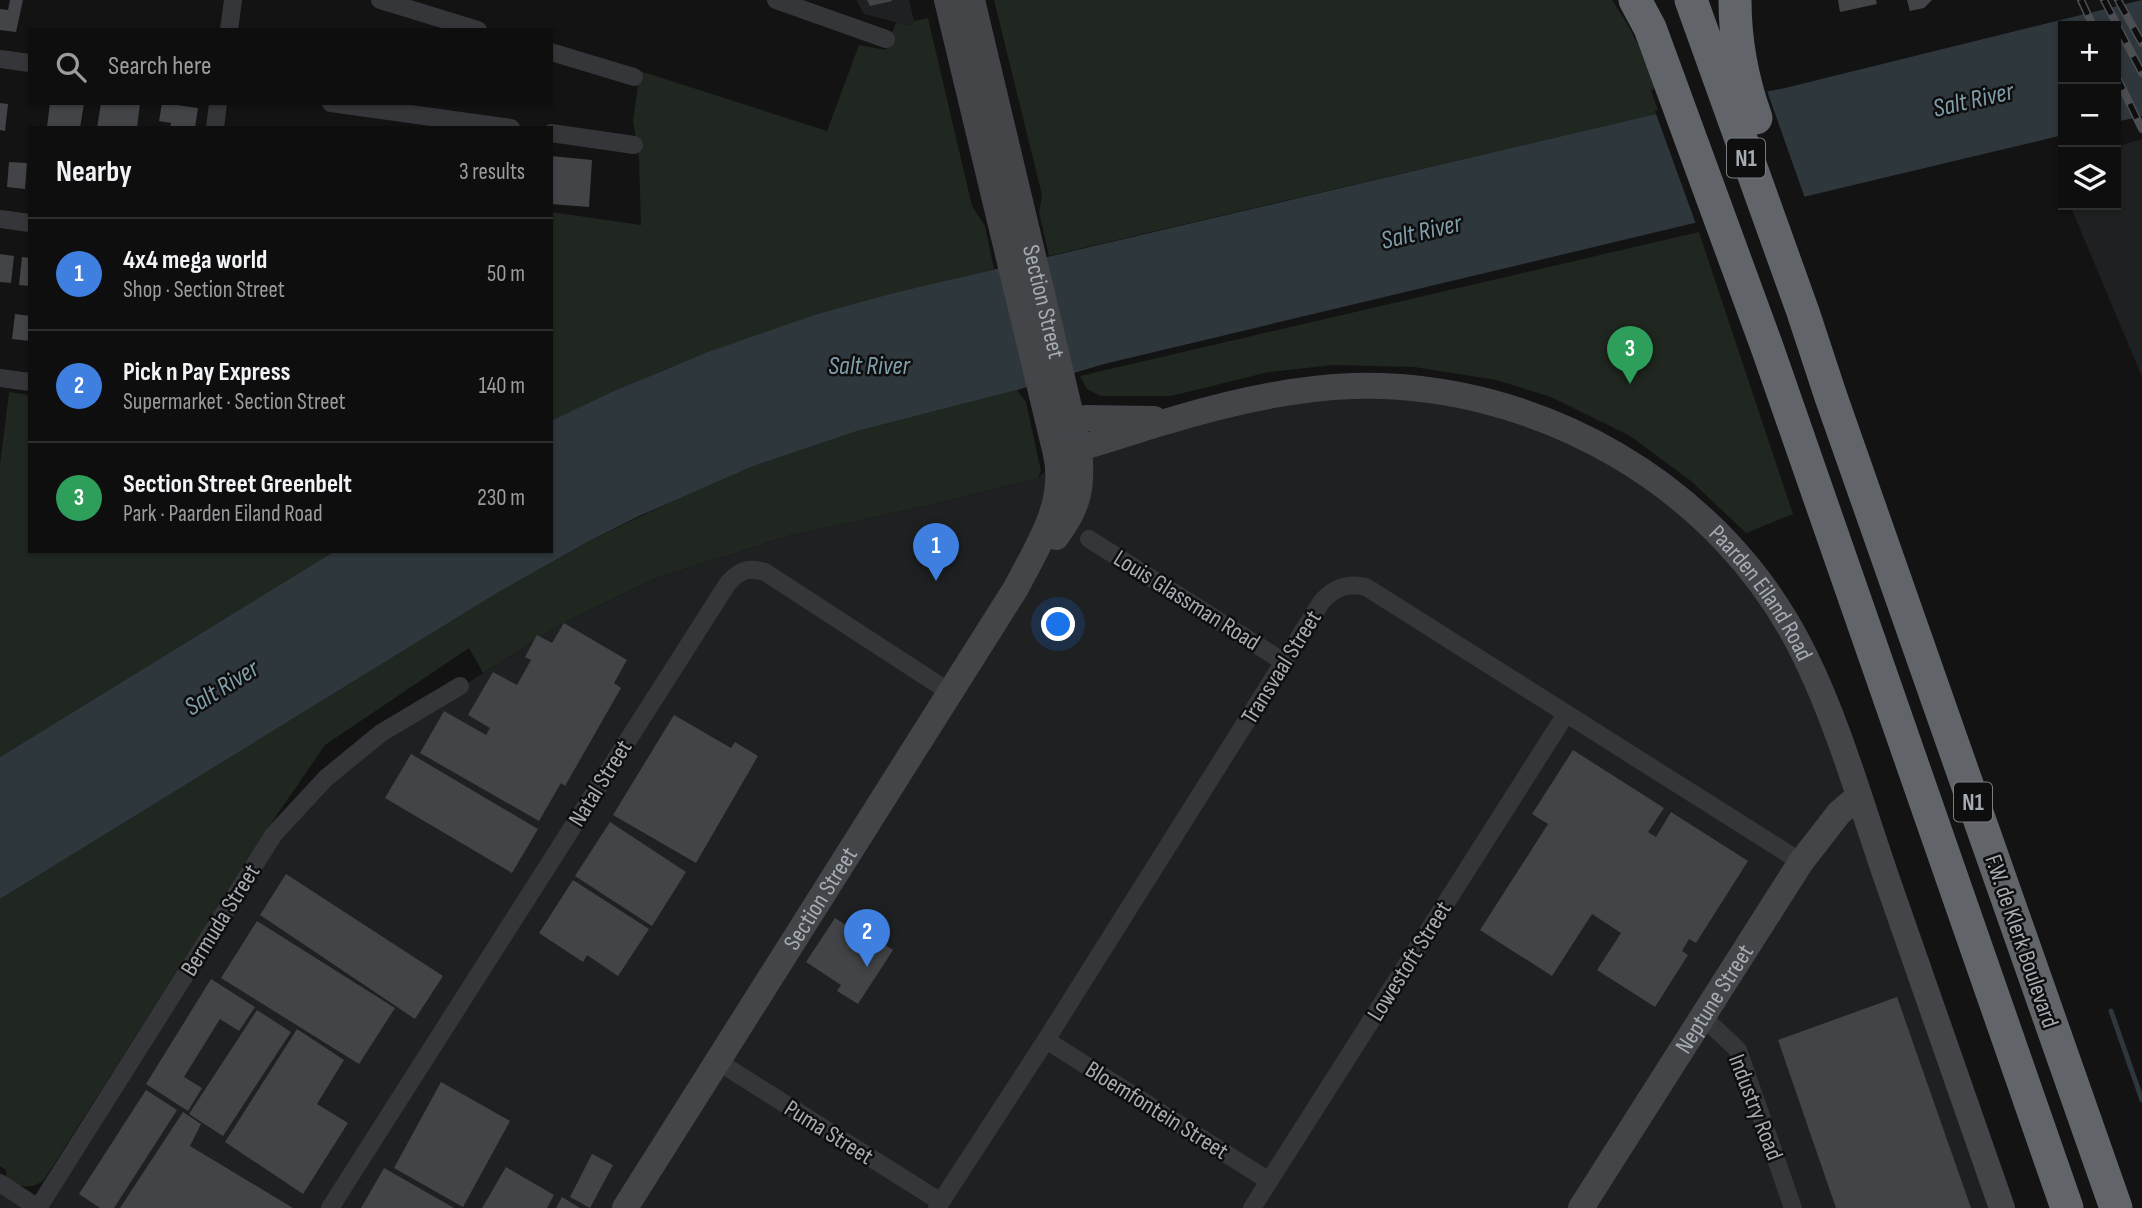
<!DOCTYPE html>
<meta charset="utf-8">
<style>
:root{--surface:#0e0e0f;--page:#1c1c1d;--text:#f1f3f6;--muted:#9b9c9e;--line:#2e2e2f;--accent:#dd9143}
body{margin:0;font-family:"Sofia Sans Condensed",sans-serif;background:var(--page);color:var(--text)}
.controls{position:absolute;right:21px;top:21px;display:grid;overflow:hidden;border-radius:0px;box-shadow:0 2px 5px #0004}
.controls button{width:63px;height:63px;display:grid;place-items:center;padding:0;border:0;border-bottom:2px solid var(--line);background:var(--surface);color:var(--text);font:35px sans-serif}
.you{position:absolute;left:1059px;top:625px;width:24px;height:24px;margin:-18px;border:5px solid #fff;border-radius:50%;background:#1a73e8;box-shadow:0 0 0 10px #1a73e833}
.badge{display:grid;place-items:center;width:46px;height:46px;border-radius:50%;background:var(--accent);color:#fff;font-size:23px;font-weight:700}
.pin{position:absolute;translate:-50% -58px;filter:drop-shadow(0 2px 4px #0008)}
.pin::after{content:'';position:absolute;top:37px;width:24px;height:21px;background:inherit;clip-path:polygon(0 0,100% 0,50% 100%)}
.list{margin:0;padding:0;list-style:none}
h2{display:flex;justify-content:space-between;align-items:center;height:91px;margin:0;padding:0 28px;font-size:30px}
h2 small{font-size:23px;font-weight:400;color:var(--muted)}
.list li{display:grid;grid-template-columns:46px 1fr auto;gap:21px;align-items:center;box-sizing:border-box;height:112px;padding:0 28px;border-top:2px solid var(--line)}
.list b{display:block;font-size:26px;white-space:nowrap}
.list p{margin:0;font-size:23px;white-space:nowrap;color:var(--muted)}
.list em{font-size:23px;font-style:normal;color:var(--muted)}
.icon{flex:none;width:38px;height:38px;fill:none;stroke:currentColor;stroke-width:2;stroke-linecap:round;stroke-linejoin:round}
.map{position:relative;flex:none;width:2142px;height:1208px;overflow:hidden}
.search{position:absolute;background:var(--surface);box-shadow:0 2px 5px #0004;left:28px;top:28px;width:525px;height:77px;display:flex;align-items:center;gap:18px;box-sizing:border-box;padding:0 24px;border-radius:0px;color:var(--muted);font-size:26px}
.panel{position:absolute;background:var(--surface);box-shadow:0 2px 5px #0004;left:28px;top:126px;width:525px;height:427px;border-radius:0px}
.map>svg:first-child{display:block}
.built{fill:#1f2021}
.green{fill:#202620}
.water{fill:#2e373c}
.pier{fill:#131314}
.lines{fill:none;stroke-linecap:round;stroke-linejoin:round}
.stream{stroke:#2e373c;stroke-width:5}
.building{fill:#424447}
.street{stroke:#353639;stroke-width:18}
.secondary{stroke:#434549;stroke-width:26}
.highway{stroke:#61656a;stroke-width:33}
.rail-casing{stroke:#4c4e52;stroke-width:8}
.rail{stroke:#0e0e0f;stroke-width:5;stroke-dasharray:16;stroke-linecap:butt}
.labels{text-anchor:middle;stroke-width:5;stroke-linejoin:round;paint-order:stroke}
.shield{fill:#0e0e0f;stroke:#787d82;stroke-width:2}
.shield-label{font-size:23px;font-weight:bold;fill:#a6acb3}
.street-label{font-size:24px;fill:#a6acb3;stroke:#0e0e0f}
.water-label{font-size:26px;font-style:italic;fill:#819eab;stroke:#0e0e0f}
</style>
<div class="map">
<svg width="2142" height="1208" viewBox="0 0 2142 1208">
<rect width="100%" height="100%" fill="#131314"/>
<path class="built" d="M856 0H909L914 21 911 26 864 14Z
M2142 139V377L2070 205H2116V147Z
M1270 396 1489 402 1679 500 1791 634 2010 1208H0V1183L39 1208 275 836 327 780 461 687 563 623 656 578 788 536 921 507 1038 478 1086 436Z"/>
<path class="green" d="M994 0H1612C1631 28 1645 56 1655 88L1651 91 1658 110 1655 111 1656 114 1049 256 1039 212 1042 195Z
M928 18 972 206 985 226 994 269 814 315 666 369 551 421V212L641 225 639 157 633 121 640 71 827 131 859 45 886 50 896 22 911 26 914 21Z
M1699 232 1793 514 1746 533 1691 481 1630 436 1551 397 1496 380 1414 367 1333 365 1269 372 1171 396H1101L1087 389 1080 376Z
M1017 390 1026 402 1041 471 1038 478 921 507 788 536 656 578 563 623 483 673 469 648 325 745 268 828 44 1180C31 1190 21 1187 7 1180L6 1170 0 1166V899L497 593 589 541 681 497 751 467 857 431Z
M9 392 30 395V551H335L0 757V465Z"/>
<path class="water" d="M2142 0V116L2116 122V26H2063V135L1104 364 1017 390 857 431 751 467 639 516 589 541 497 593 0 899V757L335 551H551V421L614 391 708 352 814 315 894 293 1656 114 1785 88Z"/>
<path class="pier" d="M1766 88 1806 201 1697 227 1655 111Z"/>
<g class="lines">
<path class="stream" d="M2111 1011 2142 1100"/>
</g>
<path class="building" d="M10 0H23L16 32 0 30V9L8 10Z
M867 0H892V1L870 6Z
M1838 0H1876L1877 4 1840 12Z
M1907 0H1932L1924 8 1910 11Z
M0 103 8 104 5 131 0 130Z
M50 103H84L80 128 47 127Z
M101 103H140L137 128H97Z
M162 103 198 108 195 128H170L171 123 159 121Z
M551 156 592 160 589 207 551 204Z
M9 162 27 163 25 189 7 187Z
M0 254 14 256 11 283 0 282Z
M22 257 30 258V286L19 285Z
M15 314 30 316V341L12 339Z
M564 623 627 660 614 683 621 688 565 786 561 783 539 821 420 753 444 711 486 735 490 728 468 715 493 672 517 685 531 660 525 657 537 635 552 643Z
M674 715 731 748 735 742 758 756 696 863 613 815Z
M1573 750 1664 808 1648 832 1656 837 1671 812 1748 861 1696 943 1689 939 1682 951 1688 955 1655 1007 1597 970 1621 933 1592 914 1552 976 1480 930 1548 824 1532 814Z
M411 754 538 829 512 873 385 798Z
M610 822 686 872 652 926 575 876Z
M286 874 443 976 415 1019 260 915Z
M573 880 649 929 618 976 587 955 583 962 539 933Z
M835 918 870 941 872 936 893 950 858 1004 837 991 841 985 806 962Z
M257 921 395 1008 359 1064 221 978Z
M211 979 255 1007 239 1031 220 1019 184 1077 202 1088 188 1111 146 1084Z
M1897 997 1971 1208H1836L1778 1040Z
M257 1010 291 1032 223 1136 189 1114Z
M297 1029 344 1060 317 1104 348 1123 303 1194 225 1142Z
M441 1082 510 1121 463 1207 394 1168Z
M146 1090 177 1110 114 1208H100L79 1194Z
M183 1112 201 1124 190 1146 293 1208H120Z
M592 1154 613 1165 590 1208 570 1197Z
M506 1167 554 1195 547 1208H482Z
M384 1168 454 1208H361Z
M562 1197 580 1208H556Z"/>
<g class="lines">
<path class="street" d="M380 0 478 30
M776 0 886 39
M229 30 233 0
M551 52 634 77
M0 59 30 63
M331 103 511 128
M215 128 218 103
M551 133 634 145
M0 219 30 223
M0 378 30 382
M1089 539 1284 662
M1703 1017 1738 1050 1793 1208
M1046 1040 1269 1181
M717 1061 941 1202
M0 1183 38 1208
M38 1208 274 834 326 778 381 733 460 686
M330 1208 728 583C740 570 748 567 765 572L951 693
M937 1208 1046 1040 1322 601C1335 587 1347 583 1366 587L1801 862
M1252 1208 1566 714"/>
<g class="secondary">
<path id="s1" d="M972 0 1079 449C1083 486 1079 507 1056 537"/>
<path d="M1057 424 1086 418 1154 419"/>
<path id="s2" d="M1056 454C1097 445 1135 430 1175 419 1232 402 1293 388 1353 386 1538 381 1722 486 1804 654 1840 727 1862 808 1889 885 1927 993 1964 1100 2002 1208"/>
<path id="s3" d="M625 1208 1016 588C1038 545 1067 504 1056 454L947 0"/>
<path id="s4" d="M1581 1208 1801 862 1839 813 1859 796"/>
</g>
<path class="highway" d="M1635 0 1650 28 1767 347 2067 1208
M1691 0 1803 312 1831 397 2116 1208
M1735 0C1735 42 1742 79 1756 118"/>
<defs>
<path id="rail" d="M2081 0 2093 26
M2104 0 2142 73
M2118 0 2142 43
M2116 75 2142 129"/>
</defs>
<use href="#rail" class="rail-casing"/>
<use href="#rail" class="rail"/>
</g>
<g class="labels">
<g class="shield">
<rect x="1727" y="138.5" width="38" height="39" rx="5"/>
<rect x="1954" y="782.5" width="38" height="39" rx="5"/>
</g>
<g class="shield-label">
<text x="1746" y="166">N1</text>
<text x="1973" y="810">N1</text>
</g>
<g class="street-label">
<text dy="8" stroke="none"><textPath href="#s1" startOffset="310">Section Street</textPath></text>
<text dy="8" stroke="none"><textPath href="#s2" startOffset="784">Paarden Eiland Road</textPath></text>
<text transform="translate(1187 600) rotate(32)" y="8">Louis Glassman Road</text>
<text transform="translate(1281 667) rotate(-58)" y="8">Transvaal Street</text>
<text transform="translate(600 783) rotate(-58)" y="8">Natal Street</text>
<text dy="8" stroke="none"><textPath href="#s3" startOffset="366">Section Street</textPath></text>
<text transform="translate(220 920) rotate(-58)" y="8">Bermuda Street</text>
<text transform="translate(2022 941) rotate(71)" y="8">F.W. de Klerk Boulevard</text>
<text transform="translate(1409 961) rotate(-58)" y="8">Lowestoft Street</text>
<text dy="8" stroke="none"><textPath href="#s4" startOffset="248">Neptune Street</textPath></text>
<text transform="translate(1756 1107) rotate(69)" y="8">Industry Road</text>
<text transform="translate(1157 1110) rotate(32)" y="8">Bloemfontein Street</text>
<text transform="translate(829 1132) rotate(32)" y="8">Puma Street</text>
</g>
<g class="water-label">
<text transform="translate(1973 99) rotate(-13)" y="9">Salt River</text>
<text transform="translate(1421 231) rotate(-13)" y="9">Salt River</text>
<text x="869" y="374">Salt River</text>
<text transform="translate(221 687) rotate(-32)" y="9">Salt River</text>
</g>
</g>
</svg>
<div class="controls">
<button>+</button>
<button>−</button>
<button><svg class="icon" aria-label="layers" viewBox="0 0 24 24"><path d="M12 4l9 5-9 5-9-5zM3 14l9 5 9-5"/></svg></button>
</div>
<div class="you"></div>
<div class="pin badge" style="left:936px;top:581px;background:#3f7fe0">1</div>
<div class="pin badge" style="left:867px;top:967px;background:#3f7fe0">2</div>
<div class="pin badge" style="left:1630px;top:384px;background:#2e9e5b">3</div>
<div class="search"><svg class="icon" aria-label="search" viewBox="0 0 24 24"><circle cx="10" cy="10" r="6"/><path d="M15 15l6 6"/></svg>Search here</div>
<section class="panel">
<h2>Nearby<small>3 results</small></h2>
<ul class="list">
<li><span class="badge" style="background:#3f7fe0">1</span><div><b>4x4 mega world</b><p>Shop · Section Street</p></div><em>50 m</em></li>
<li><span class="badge" style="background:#3f7fe0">2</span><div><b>Pick n Pay Express</b><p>Supermarket · Section Street</p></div><em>140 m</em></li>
<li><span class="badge" style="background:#2e9e5b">3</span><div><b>Section Street Greenbelt</b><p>Park · Paarden Eiland Road</p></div><em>230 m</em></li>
</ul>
</section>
</div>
